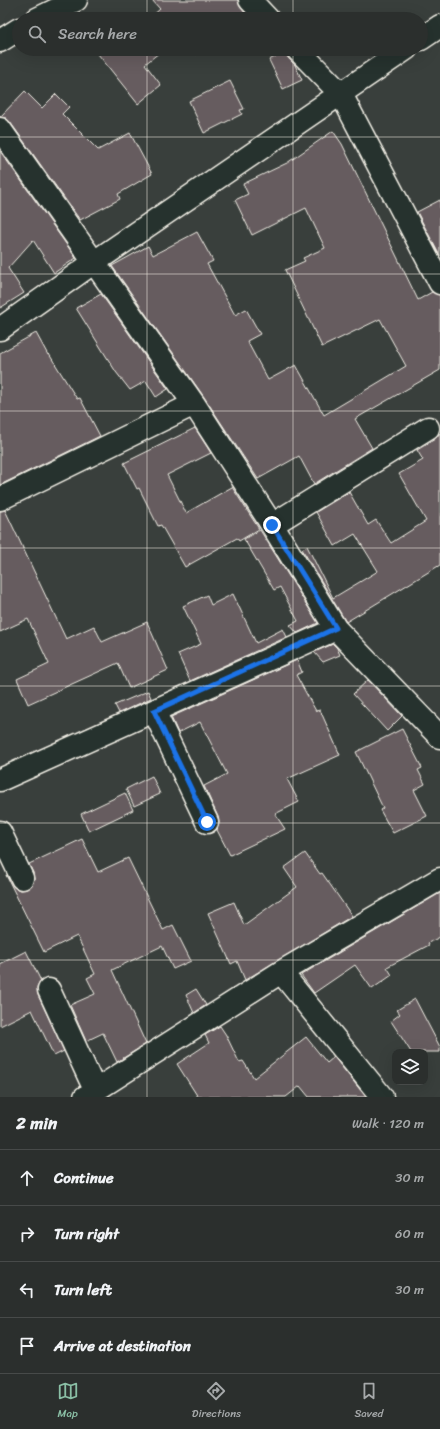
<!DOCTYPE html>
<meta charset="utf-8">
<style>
:root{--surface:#2b2f2d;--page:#333735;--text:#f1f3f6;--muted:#a6a9aa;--line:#474a49;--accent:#8abfa5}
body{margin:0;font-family:Sriracha,sans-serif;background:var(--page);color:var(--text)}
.controls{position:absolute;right:12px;bottom:12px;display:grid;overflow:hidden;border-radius:8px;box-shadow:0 4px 16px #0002}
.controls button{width:36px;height:36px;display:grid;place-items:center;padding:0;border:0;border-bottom:1px solid var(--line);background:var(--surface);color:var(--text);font:20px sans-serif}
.stop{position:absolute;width:12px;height:12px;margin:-9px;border:3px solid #1a73e8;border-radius:50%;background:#fff}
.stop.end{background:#1a73e8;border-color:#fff;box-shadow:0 1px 4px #0008}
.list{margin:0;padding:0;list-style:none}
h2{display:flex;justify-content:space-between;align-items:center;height:52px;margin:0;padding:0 16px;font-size:17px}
h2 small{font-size:13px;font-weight:400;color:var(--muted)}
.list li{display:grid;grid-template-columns:26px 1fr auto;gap:12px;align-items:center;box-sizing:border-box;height:56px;padding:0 16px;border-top:1px solid var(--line)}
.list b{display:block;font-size:15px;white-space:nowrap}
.list em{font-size:13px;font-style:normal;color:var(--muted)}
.icon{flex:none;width:22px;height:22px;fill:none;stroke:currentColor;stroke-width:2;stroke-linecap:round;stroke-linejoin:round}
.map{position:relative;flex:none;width:440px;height:1097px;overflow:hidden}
.search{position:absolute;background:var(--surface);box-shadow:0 4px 16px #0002;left:12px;right:12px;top:12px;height:44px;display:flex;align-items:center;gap:10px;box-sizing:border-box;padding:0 14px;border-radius:22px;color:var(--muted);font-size:15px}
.sheet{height:276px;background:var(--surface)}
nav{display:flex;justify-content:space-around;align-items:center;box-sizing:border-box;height:56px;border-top:1px solid var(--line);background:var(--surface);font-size:11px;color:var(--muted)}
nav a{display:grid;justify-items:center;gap:2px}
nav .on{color:var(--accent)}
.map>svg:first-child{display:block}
.building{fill:#665c5f;stroke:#f4f1e8}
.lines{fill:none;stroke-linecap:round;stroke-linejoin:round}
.street-casing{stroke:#f4f1e8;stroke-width:25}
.street{stroke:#26332d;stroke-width:22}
.route{stroke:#1a73e8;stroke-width:5}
.grid{fill:none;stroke:#f4f1e8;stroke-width:1;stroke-opacity:0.55}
</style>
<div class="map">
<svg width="440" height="1097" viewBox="0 0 440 1097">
<rect width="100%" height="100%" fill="#393f3c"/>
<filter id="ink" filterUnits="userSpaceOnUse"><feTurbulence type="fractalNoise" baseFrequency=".025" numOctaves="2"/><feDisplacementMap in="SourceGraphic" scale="8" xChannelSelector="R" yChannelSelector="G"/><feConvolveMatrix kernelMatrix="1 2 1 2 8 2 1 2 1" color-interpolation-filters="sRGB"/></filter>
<g filter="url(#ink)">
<path class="building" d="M152 0H238L241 8 245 13 239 19H152L151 17 160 9Z
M94 49H164L145 64 161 85 138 104Z
M191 49H203L196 55Z
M285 52 288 58 295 65 302 80 283 89 269 60Z
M230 81 244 109 240 110 242 114 204 133 189 101Z
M25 91 42 108 56 94 69 107 62 114 98 150 130 133 152 174 118 194 120 199 80 220 10 122 6 118 0 117Z
M333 131 342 144 418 300 432 292 440 295V370L355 419 372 448 314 484 299 456 258 479 204 397 112 266 148 246 153 255 197 232 213 261 207 264 235 315 246 309 260 334 247 341 268 380 296 365 324 415 406 366 380 319 322 347 285 270 305 261 303 258 325 248 306 208 252 235 235 200 248 194 243 184 287 163Z
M0 151 76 258 54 273 33 240 8 268 24 293 0 308Z
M440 200V256L417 212Z
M101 294 168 389 156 397 146 381 130 390 116 372 76 308Z
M36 333 48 355 49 354 77 399 80 398 100 436 0 485V353Z
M195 428 211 453 167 475 186 513 232 487 259 529 239 541 237 538 185 567 161 525 158 526 139 488 137 489 124 463Z
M440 433V565L346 622 302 549 307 546 333 598 378 571 355 534 335 546 316 512 349 492 368 525 376 520 391 543 426 521 399 474 423 460 417 450 435 439Z
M5 510 66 639 94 626 102 642 147 622 168 670 129 688 118 663 28 704 17 679 49 664 28 619 0 632V511Z
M260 530 280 562 318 623 297 633 290 625 298 621 280 587 274 590 244 539Z
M233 594 256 643 283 629 287 637 190 681 178 654 201 644 183 606 207 595 211 605Z
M333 644 337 648 340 655 323 662 314 652Z
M297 660 302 672 296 675 316 711 320 710 340 755 287 779 299 802 275 814 285 829 230 855 217 830 219 823 218 817 204 786 227 774 200 722 178 733 171 717Z
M368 680 402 716 387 731 353 694Z
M148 691 151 698 119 713 115 705Z
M402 729 422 768 418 770 425 784 414 790 427 816 393 833 380 810 383 808 356 752Z
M152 776 160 794 134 806 126 789Z
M125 793 133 810 89 831 81 814Z
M82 839 98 872 128 858 163 930 173 925 191 961 173 969 162 946 112 970 146 1044 117 1062 103 1033 86 1041 70 1005 95 994 87 978 95 974 77 936 44 952 6 875 15 888 21 890 27 889 32 885 34 879 33 873 29 864Z
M305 853 320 874 322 873 352 916 245 980 237 961 231 964 208 913 234 902 244 925 297 887 284 868Z
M440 893V937L428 943 429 945 387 967 392 975 372 989 355 965 314 993 301 975Z
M26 951 41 981 37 988 38 995 64 1051 54 1056 32 1010 0 1026V964Z
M196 989 206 1005 194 1013 186 995Z
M415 999 440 1047V1052H411L391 1021 400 1014 397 1010Z
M220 1026 226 1035 239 1062 243 1061 254 1078 306 1037 327 1063 334 1057 366 1097H309L300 1086 286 1097H198L177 1064 209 1043 205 1035Z"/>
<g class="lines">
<defs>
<path id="street" d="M250 0 268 19
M37 19 76 0
M421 39 440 26
M0 41 19 29
M297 49 341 94 440 283
M0 129 194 404 272 525 336 629 440 737
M0 329 93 263 406 49
M0 499 194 404
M272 525 428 428
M154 711 207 822
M0 780 336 629
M0 832 22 878
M281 972 382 1097
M49 990 95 1090
M85 1097 281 972 440 879"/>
</defs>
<use href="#street" class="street-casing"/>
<use href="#street" class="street"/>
</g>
</g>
<g class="lines" filter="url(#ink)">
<path class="route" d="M207 822 154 711 336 628 272 525"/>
</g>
<path class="grid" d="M147 0V19M293 0V19M147 49V1097M293 49V1097M0 137H440M0 274H440M0 411H440M0 548H440M0 686H440M0 823H440M0 960H440"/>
</svg>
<div class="controls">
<button><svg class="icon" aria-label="layers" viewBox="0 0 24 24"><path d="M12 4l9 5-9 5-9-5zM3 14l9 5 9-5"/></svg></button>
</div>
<div class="stop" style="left:207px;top:822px"></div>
<div class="stop end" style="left:272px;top:525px"></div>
<div class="search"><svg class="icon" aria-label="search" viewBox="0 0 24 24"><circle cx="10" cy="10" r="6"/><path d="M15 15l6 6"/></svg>Search here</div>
</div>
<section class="sheet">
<h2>2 min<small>Walk · 120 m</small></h2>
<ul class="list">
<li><svg class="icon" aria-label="ahead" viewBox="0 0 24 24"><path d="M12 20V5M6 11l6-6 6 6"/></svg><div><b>Continue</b></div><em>30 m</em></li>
<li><svg class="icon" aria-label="right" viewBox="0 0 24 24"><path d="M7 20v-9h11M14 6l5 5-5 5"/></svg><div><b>Turn right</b></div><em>60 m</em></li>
<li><svg class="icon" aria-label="left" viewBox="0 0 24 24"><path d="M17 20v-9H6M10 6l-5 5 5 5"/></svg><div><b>Turn left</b></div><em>30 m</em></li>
<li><svg class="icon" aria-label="arrive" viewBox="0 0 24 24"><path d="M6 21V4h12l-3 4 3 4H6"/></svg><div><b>Arrive at destination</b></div></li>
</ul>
</section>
<nav>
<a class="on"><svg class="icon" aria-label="map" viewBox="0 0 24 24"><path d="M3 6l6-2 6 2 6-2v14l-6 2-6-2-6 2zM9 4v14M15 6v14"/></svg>Map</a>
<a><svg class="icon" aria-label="directions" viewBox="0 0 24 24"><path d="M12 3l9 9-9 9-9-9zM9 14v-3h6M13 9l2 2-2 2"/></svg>Directions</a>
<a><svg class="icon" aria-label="saved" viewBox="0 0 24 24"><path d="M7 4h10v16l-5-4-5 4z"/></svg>Saved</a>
</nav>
